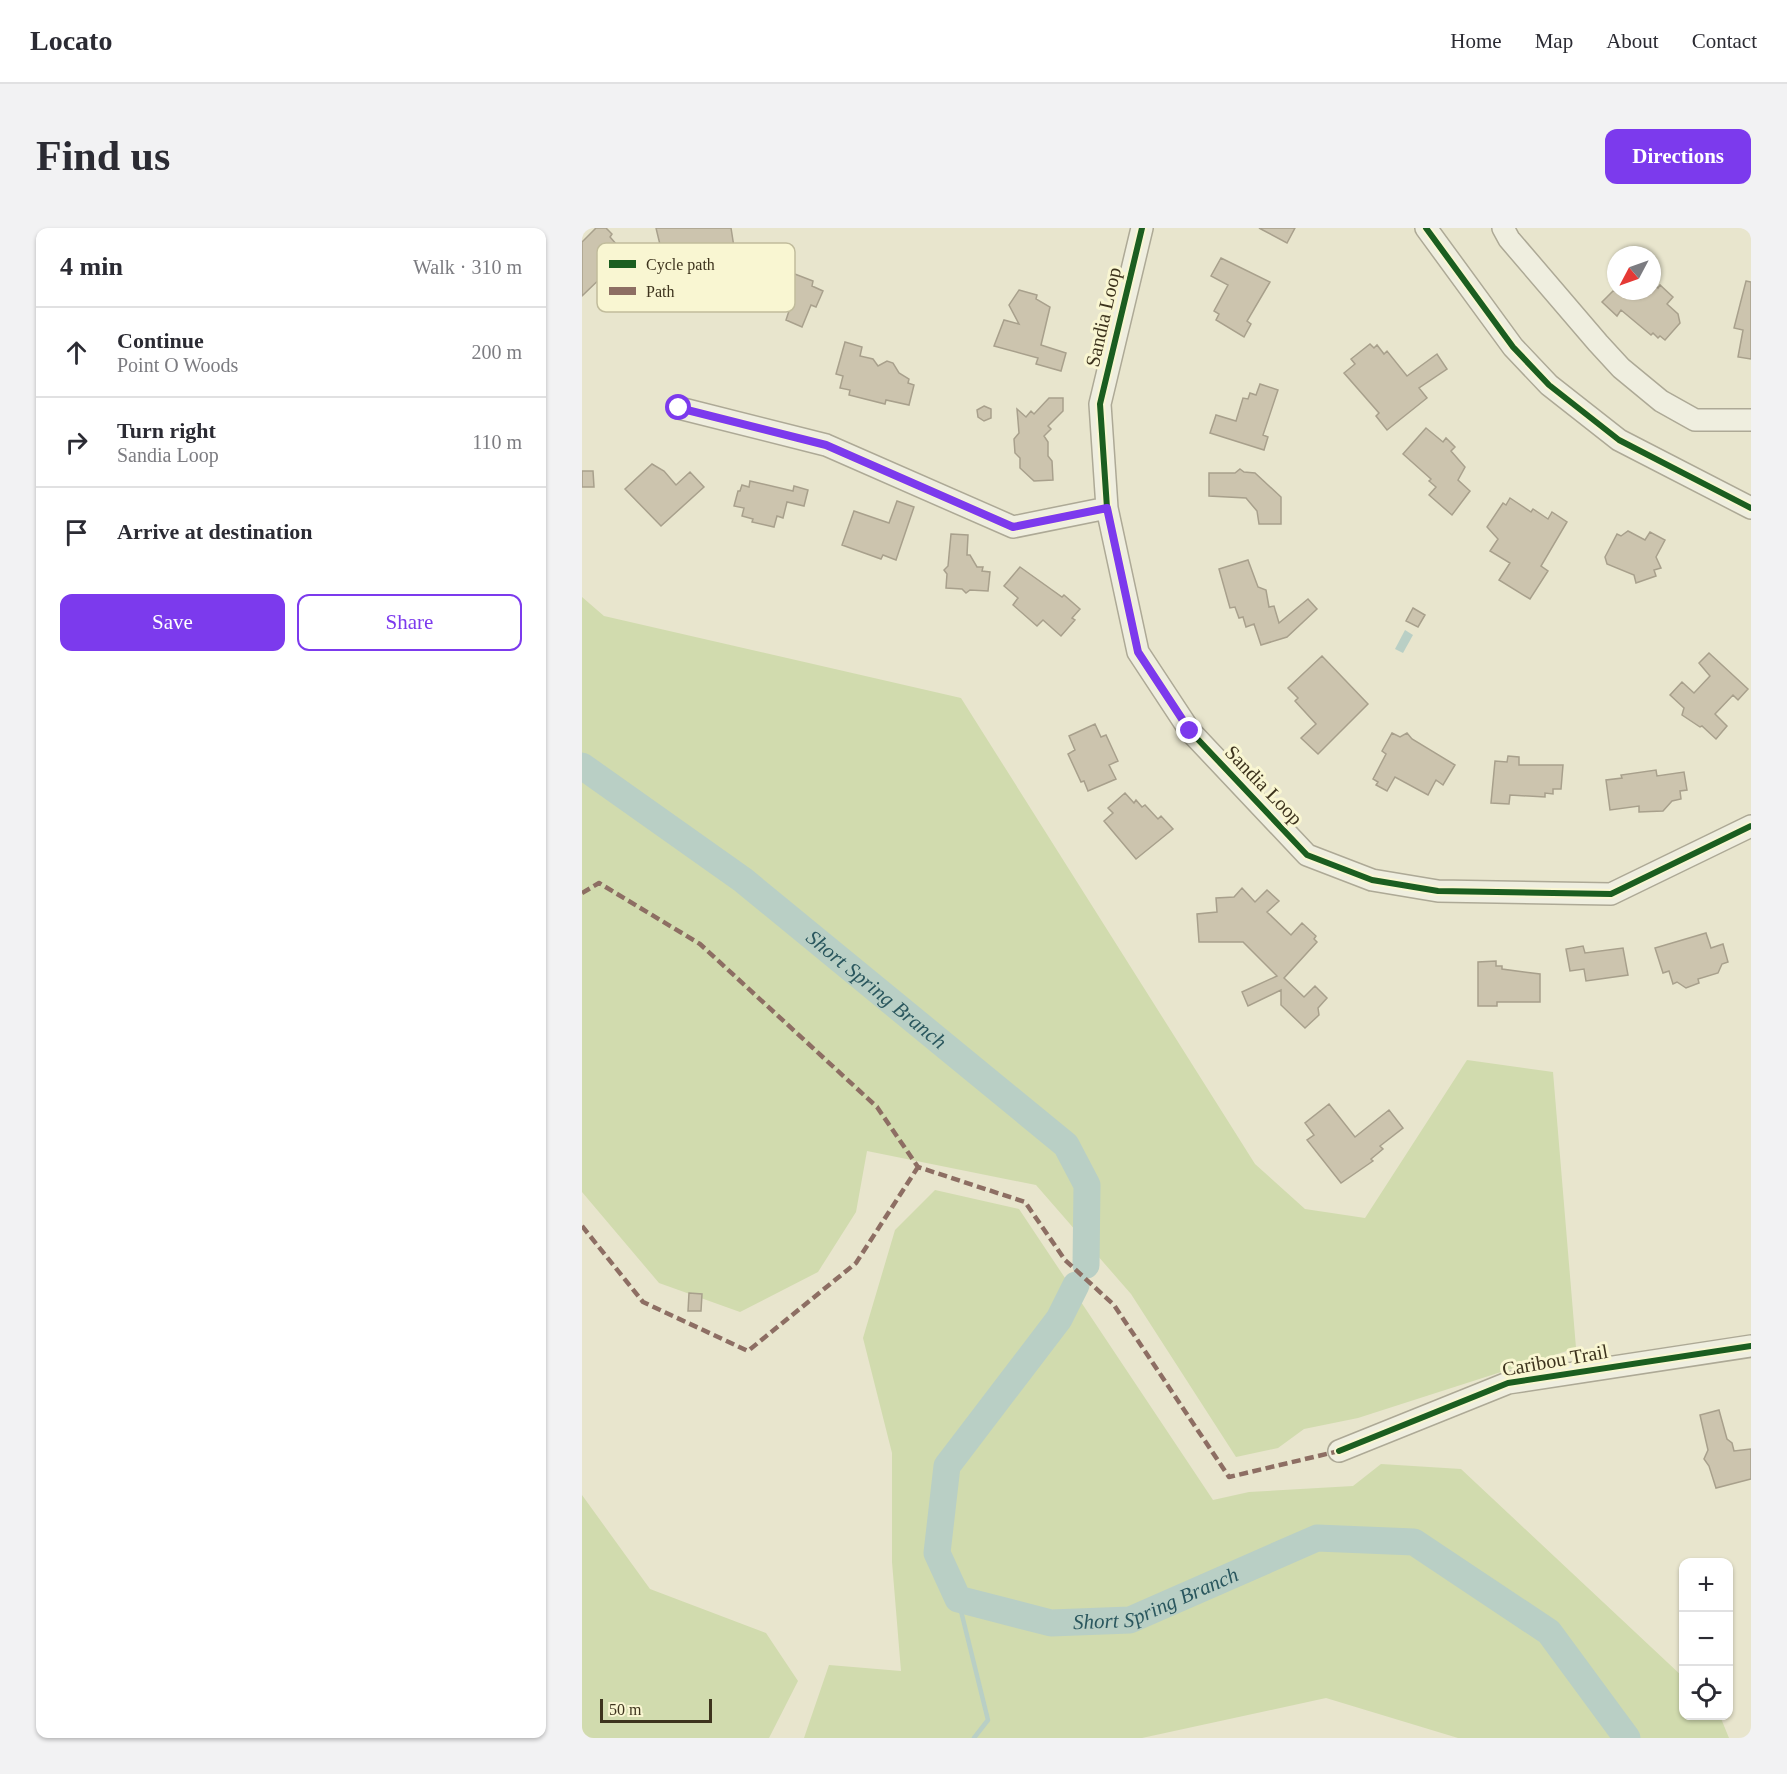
<!DOCTYPE html>
<meta charset="utf-8">
<style>
:root{--surface:#fff;--page:#f2f2f3;--text:#2b2b33;--muted:#7c7c81;--line:#e1e1e2;--accent:#7c3aed}
body{margin:0;font-family:"Times New Roman",serif;background:var(--page);color:var(--text)}
.controls{position:absolute;right:18px;bottom:18px;display:grid;overflow:hidden;border-radius:12px;box-shadow:0 2px 4px #0004}
.controls button{width:54px;height:54px;display:grid;place-items:center;padding:0;border:0;border-bottom:2px solid var(--line);background:var(--surface);color:var(--text);font:30px sans-serif}
.compass{position:absolute;left:1025px;top:18px;width:54px;height:54px;border-radius:50%;background:var(--surface);box-shadow:0 2px 4px #0004;rotate:229deg}
.scale{position:absolute;left:18px;bottom:15px;width:112px;box-sizing:border-box;padding-left:6px;border:3px solid #3d331d;border-top:0;font-size:16px;line-height:21px;white-space:nowrap;color:#3d331d;-webkit-text-stroke:4px #f9f6d2;paint-order:stroke}
.stop{position:absolute;width:18px;height:18px;margin:-14px;border:4px solid #7c3aed;border-radius:50%;background:#fff}
.stop.end{background:#7c3aed;border-color:#fff;box-shadow:0 2px 6px #0008}
.list{margin:0;padding:0;list-style:none}
h2{display:flex;justify-content:space-between;align-items:center;height:78px;margin:0;padding:0 24px;font-size:26px}
h2 small{font-size:20px;font-weight:400;color:var(--muted)}
.list li{display:grid;grid-template-columns:39px 1fr auto;gap:18px;align-items:center;box-sizing:border-box;height:90px;padding:0 24px;border-top:2px solid var(--line)}
.list b{display:block;font-size:22px;white-space:nowrap}
.list p{margin:0;font-size:20px;white-space:nowrap;color:var(--muted)}
.list em{font-size:20px;font-style:normal;color:var(--muted)}
.actions{display:flex;gap:12px;padding:18px 24px}
.actions a{flex:1;padding:14px 0;border:2px solid var(--accent);border-radius:12px;text-align:center;font-size:21px;color:var(--accent)}
.actions .main{background:var(--accent);color:#fff}
.icon{flex:none;width:33px;height:33px;fill:none;stroke:currentColor;stroke-width:2;stroke-linecap:round;stroke-linejoin:round}
.map{position:relative;flex:none;width:1169px;height:1510px;overflow:hidden;border-radius:12px}
header{display:flex;align-items:center;gap:36px;box-sizing:border-box;height:84px;padding:0 30px;background:var(--surface);border-bottom:2px solid var(--line)}
header strong{font-size:28px}
nav{display:flex;gap:33px;margin-inline-start:auto;font-size:21px}
.intro{display:flex;align-items:center;justify-content:space-between;box-sizing:border-box;height:144px;padding:0 36px}
h1{margin:0;font-size:42px}
.button{padding:15px 27px;border-radius:12px;background:var(--accent);color:#fff;font-size:21px;font-weight:700}
main{display:flex;gap:36px;padding:0 36px}
aside{flex:1;background:var(--surface);border-radius:12px;box-shadow:0 2px 4px #0004}
.map>svg:first-child{display:block}
.green{fill:#d1dbae}
.water{fill:#b9cfc5}
.lines{fill:none;stroke-linecap:round;stroke-linejoin:round}
.stream{stroke:#b9cfc5;stroke-width:4.5}
.river{stroke:#b9cfc5;stroke-width:27}
.building{fill:#ccc4ae;stroke:#a8a08c;stroke-width:1.5}
.minor-casing{stroke:#ada996;stroke-width:24}
.minor{stroke:#efeedf;stroke-width:21}
.quiet{stroke:#8d6e63;stroke-width:4.5;stroke-dasharray:9 4.5;stroke-linecap:butt}
.cycleway-casing{stroke:#f9f6d2;stroke-width:10}
.cycleway{stroke:#1b5e20;stroke-width:6}
.route{stroke:#7c3aed;stroke-width:8}
.labels{text-anchor:middle;stroke-width:6;stroke-linejoin:round;paint-order:stroke}
.street-label{font-size:20px;fill:#3d331d;stroke:#f9f6d2}
.water-label{font-size:21px;font-style:italic;fill:#2a575e;stroke:#f9f6d2}
.key{fill:#f9f6d2;stroke:#c1bc9c;stroke-width:1.5}
.key-label{font-size:16px;fill:#3d331d}
</style>
<header>
<strong>Locato</strong>
<nav><a>Home</a><a>Map</a><a>About</a><a>Contact</a></nav>
</header>
<div class="intro"><h1>Find us</h1><a class="button">Directions</a></div>
<main>
<aside>
<h2>4 min<small>Walk · 310 m</small></h2>
<ul class="list">
<li><svg class="icon" aria-label="ahead" viewBox="0 0 24 24"><path d="M12 20V5M6 11l6-6 6 6"/></svg><div><b>Continue</b><p>Point O Woods</p></div><em>200 m</em></li>
<li><svg class="icon" aria-label="right" viewBox="0 0 24 24"><path d="M7 20v-9h11M14 6l5 5-5 5"/></svg><div><b>Turn right</b><p>Sandia Loop</p></div><em>110 m</em></li>
<li><svg class="icon" aria-label="arrive" viewBox="0 0 24 24"><path d="M6 21V4h12l-3 4 3 4H6"/></svg><div><b>Arrive at destination</b></div></li>
</ul>
<div class="actions"><a class="main">Save</a><a>Share</a></div>
</aside>
<div class="map">
<svg width="1169" height="1510" viewBox="0 0 1169 1510">
<rect width="100%" height="100%" fill="#e8e5cd"/>
<path class="green" d="M0 369 22 388 379 470 673 936 723 981 783 990 885 832 971 844 994 1120 776 1190 722 1201 696 1220 654 1229 549 1066 454 957 285 923 274 984 236 1044 158 1084 77 1055 0 964Z
M353 962 437 981 631 1272 667 1264 771 1258 799 1236 879 1241 1101 1449 1102 1488H1138L1147 1510H876L744 1470 560 1510H222L247 1437 319 1443 310 1334V1225L281 1110 313 1002Z
M0 1267 68 1361 184 1405 216 1453 187 1510H0Z"/>
<path class="water" d="M823 402 831 407 821 425 813 421Z"/>
<g class="lines">
<path class="stream" d="M376 1371 406 1492 392 1510"/>
<g class="river">
<path id="s1" d="M0 538 161 652 484 917 505 957 504 1037"/>
<path id="s2" d="M494 1057 477 1091 365 1238 355 1325 376 1371 469 1395 548 1392 735 1310 832 1314 967 1404 1045 1510"/>
</g>
</g>
<path class="building" d="M14 0H24L30 6 28 9 35 17 29 23 35 29 25 39 27 42 0 68V14Z
M74 0H149L152 19 143 20 145 33H122L120 26 90 30 89 24 80 25Z
M677 0H713L705 15Z
M639 30 688 54 665 93 669 96 662 109 634 92 637 86 632 83 646 57 629 48Z
M192 38 231 53 230 58 241 63 234 79 229 77 220 99 204 92 207 83 186 75 187 73 170 61 178 42 189 45Z
M1164 53 1169 54V131L1156 129 1161 102 1152 100Z
M1070 54 1076 60 1078 57 1091 69 1085 76 1096 86 1098 95 1083 112 1078 108 1076 110 1071 105 1069 107 1039 82 1035 88 1020 74 1031 63H1070Z
M437 62 455 67 454 71 468 79 459 117 484 125 479 143 454 136 456 130 412 118 422 92 437 96 427 77Z
M263 114 280 119 278 128 291 131 296 138 305 133 311 135 317 145 327 151 326 155 332 157 327 177 304 172 303 176 267 167 268 162 258 160 261 148 254 146Z
M788 116 792 120 795 117 802 126 805 123 825 148 855 126 865 141 837 160 845 170 805 202 794 188 797 185 762 145 773 136 769 131Z
M678 156 696 162 681 207 686 209 682 222 628 205 634 187 654 193 661 170 666 171 668 165 674 167Z
M467 170H481V183L466 198 469 201 462 208 466 214V228L470 233 471 252 452 253 438 240V230L433 225 432 211 437 205 435 181 444 189 449 183 452 186Z
M402 178 409 181V190L402 193 396 189 395 182Z
M844 200 861 214 864 210 873 219 869 223 883 239 876 252 888 263 870 287 847 267 854 259 847 253 849 251 821 226Z
M70 236 82 243 94 257 108 244 122 259 79 298 43 261Z
M658 241 662 244 673 245 699 269V296H677L675 283 664 270 627 268V245H653Z
M0 243H11L12 259H0Z
M168 253 211 263 212 258 226 262 222 278 205 274 201 290 195 288 192 299 170 294 171 291 160 288 162 280 152 278 156 263H158L160 257 167 259Z
M928 270 949 284 951 281 966 291 970 284 985 294 959 338 966 343 948 371 917 352 928 335 908 323 916 311 905 299 921 275 924 277Z
M315 273 332 279 314 332 301 327 299 331 260 317 272 283 307 295Z
M1046 303 1063 312 1068 304 1083 312 1074 329 1079 340 1072 342 1074 348 1054 355 1052 347 1025 336 1023 329 1035 306 1039 308Z
M369 306 386 307 385 327H388L395 339H401L400 343 408 344 406 363 388 362 384 365 380 361 364 360 365 346 362 342 366 338Z
M666 332 676 359 684 362 687 379 692 378 697 395 726 371 735 381 705 409 679 417 672 396 664 399 661 389 657 390 653 379 648 380 637 341Z
M438 339 480 369 482 367 498 381 490 390 493 392 479 408 461 392 455 398 431 377 436 370 422 358Z
M831 380 843 387 836 399 824 393Z
M1127 425 1166 461 1156 472 1151 467 1133 486 1145 498 1134 511 1120 498 1118 499 1100 487 1102 480 1088 467 1100 454 1112 465 1128 448 1117 435Z
M740 428 786 476 736 526 719 510 734 496 713 473 716 470 706 460Z
M513 496 519 509 524 507 536 533 527 537 534 551 506 563 502 553 499 554 486 526 493 522 487 508Z
M810 505 818 509 825 505 830 511 873 537 861 557 854 552 846 567 813 549 805 563 794 557 796 554 791 551 804 526 800 523Z
M926 528 937 529V537H981L979 561H971V566L963 565V569L928 567 927 576 909 575 913 533 925 534Z
M1074 542 1075 548 1102 544 1105 562 1098 563 1099 571 1090 573 1081 583 1057 584V578L1028 582 1024 552 1040 550 1039 547Z
M543 565 552 575 554 572 560 579 563 577 576 591 579 588 591 601 554 631 522 593 531 585 526 580Z
M660 660 673 674 685 662 697 673 685 684 709 707 720 695 734 708 732 711 735 714 702 750 722 769 733 758 745 770 736 780 737 787 723 800 699 777V762L666 778 660 764 695 748 661 714H617L615 686 635 684 634 670 652 669Z
M1124 705 1129 720 1141 716 1146 734 1140 736 1136 745 1116 751 1117 755 1104 760 1095 754 1091 756 1087 743 1081 745 1073 720Z
M1001 718 1003 725 1041 720 1046 747 1004 753 1002 741 988 743 984 721Z
M914 733V738H920V741L958 746V774H915V778H896V734Z
M747 876 773 909 807 882 821 900 798 918 801 921 789 931 791 933 759 955 725 912 732 907 723 895Z
M107 1065 120 1066 119 1083H106Z
M1137 1182 1145 1211 1150 1215 1152 1223 1169 1221V1251L1134 1260 1127 1238 1122 1231 1126 1222 1118 1187Z"/>
<g class="lines">
<defs>
<path id="minor" d="M560 0 518 176 525 280 556 424 608 503 725 627 790 652 856 663 1029 666 1169 598
M844 0 931 119 967 157 1037 212 1169 280
M921 0 927 11 1016 115 1039 140 1079 173 1113 192H1169
M97 180 244 217 431 299 525 280
M757 1223 926 1155 1169 1118"/>
</defs>
<use href="#minor" class="minor-casing"/>
<use href="#minor" class="minor"/>
<path class="quiet" d="M0 665 17 655 118 716 295 879 336 939 443 974 483 1032 532 1077 647 1249 757 1223
M0 998 61 1074 166 1123 274 1035 336 939"/>
<defs>
<path id="cycleway" d="M560 0 518 176 525 280 556 424 608 503 725 627 790 652 856 663 1029 666 1169 598
M844 0 931 119 967 157 1037 212 1169 280
M97 180 244 217 431 299 525 280
M757 1223 926 1155 1169 1118"/>
</defs>
<use href="#cycleway" class="cycleway-casing"/>
<use href="#cycleway" class="cycleway"/>
</g>
<g class="lines">
<path class="route" d="M97 180 244 217 431 299 525 280 556 424 608 503"/>
</g>
<g class="labels">
<g class="street-label">
<text transform="translate(521 89) rotate(-77)" y="7">Sandia Loop</text>
<text transform="translate(682 557) rotate(46)" y="7">Sandia Loop</text>
<text transform="translate(973 1132) rotate(-10)" y="7">Caribou Trail</text>
</g>
<g class="water-label">
<text dy="7" stroke="none"><textPath href="#s1" startOffset="370">Short Spring Branch</textPath></text>
<text dy="7" stroke="none"><textPath href="#s2" startOffset="566">Short Spring Branch</textPath></text>
</g>
</g>
<rect x="15" y="15" width="198" height="69" rx="9" class="key"/>
<rect x="27" y="32" width="27" height="8" fill="#1b5e20"/>
<rect x="27" y="59" width="27" height="8" fill="#8d6e63"/>
<g class="key-label">
<text x="64" y="42">Cycle path</text>
<text x="64" y="69">Path</text>
</g>
</svg>
<div class="controls">
<button>+</button>
<button>−</button>
<button><svg class="icon" aria-label="locate" viewBox="0 0 24 24"><circle cx="12" cy="12" r="6"/><path d="M12 2v4M12 18v4M2 12h4M18 12h4"/></svg></button>
</div>
<svg class="compass" viewBox="-18 -18 36 36"><path d="M0-13l5 13h-10z" fill="#e53935"/><path d="M0 13l5-13h-10z" fill="#7c7c81"/></svg>
<div class="scale">50 m</div>
<div class="stop" style="left:97px;top:180px"></div>
<div class="stop end" style="left:608px;top:503px"></div>
</div>
</main>
